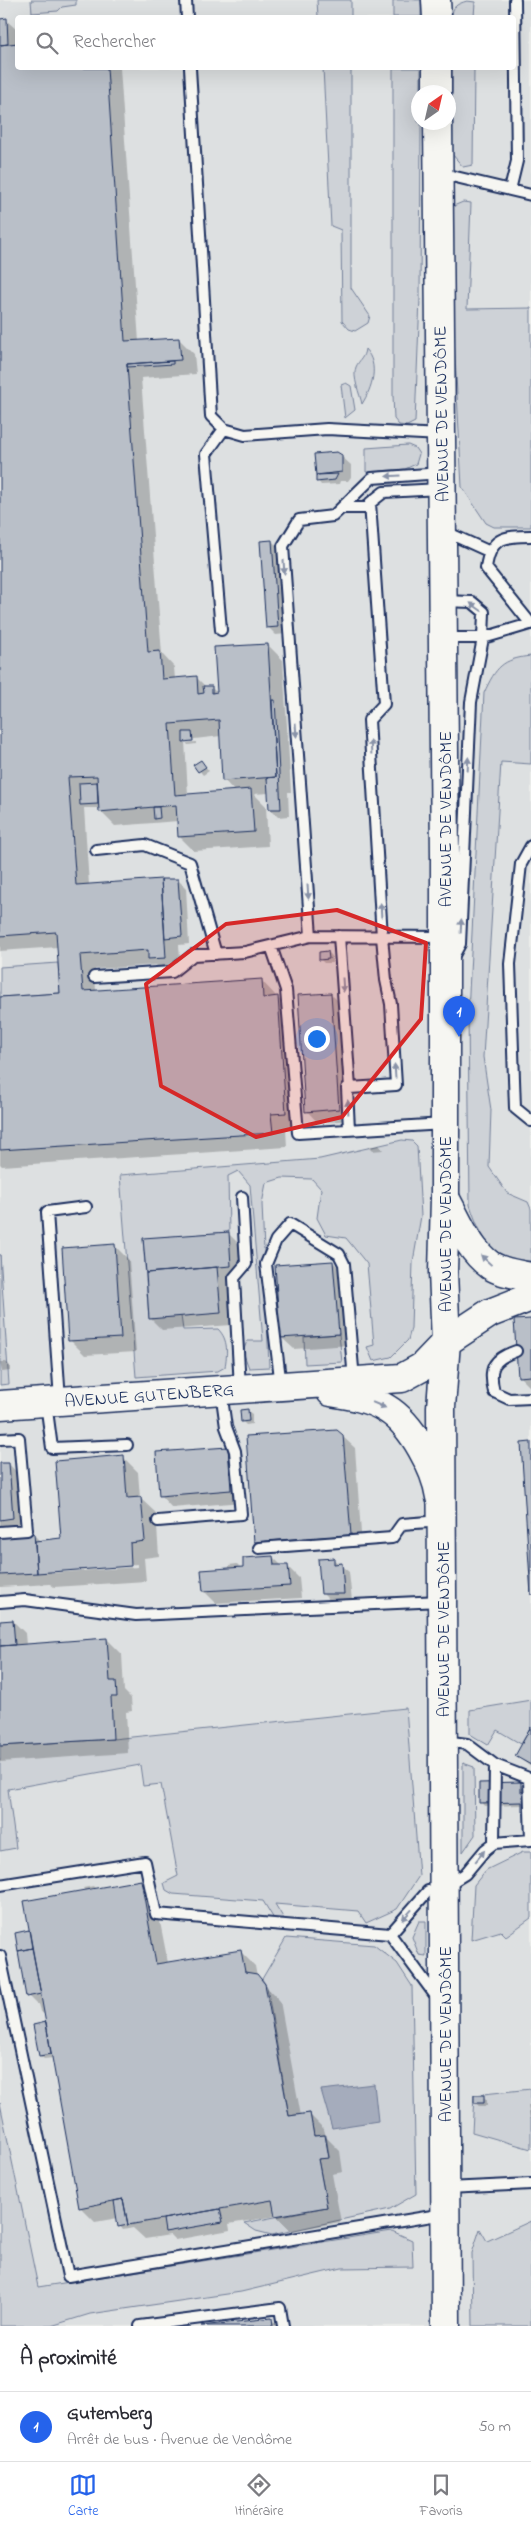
<!DOCTYPE html>
<html lang="fr">
<meta charset="utf-8">
<style>
:root{--surface:#fff;--page:#f2f2f3;--text:#2b2b33;--muted:#7c7c81;--line:#e1e1e2;--accent:#2563eb}
body{margin:0;font-family:"Indie Flower",sans-serif;background:var(--page);color:var(--text)}
.compass{position:absolute;left:411px;top:85px;width:45px;height:45px;border-radius:50%;background:var(--surface);box-shadow:0 5px 20px #0002;rotate:34deg}
.you{position:absolute;left:316px;top:1038px;width:18px;height:18px;margin:-12px;border:4px solid #fff;border-radius:50%;background:#1a73e8;box-shadow:0 0 0 8px #1a73e833}
.badge{display:grid;place-items:center;width:32px;height:32px;border-radius:50%;background:var(--accent);color:#fff;font-size:16px;font-weight:700}
.pin{position:absolute;translate:-50% -41px;filter:drop-shadow(0 1px 2px #0008)}
.pin::after{content:'';position:absolute;top:26px;width:18px;height:15px;background:inherit;clip-path:polygon(0 0,100% 0,50% 100%)}
.list{margin:0;padding:0;list-style:none}
h2{display:flex;justify-content:space-between;align-items:center;height:65px;margin:0;padding:0 20px;font-size:21px}
h2 small{font-size:16px;font-weight:400;color:var(--muted)}
.list li{display:grid;grid-template-columns:32px 1fr auto;gap:15px;align-items:center;box-sizing:border-box;height:70px;padding:0 20px;border-top:1px solid var(--line)}
.list b{display:block;font-size:19px;white-space:nowrap}
.list p{margin:0;font-size:16px;white-space:nowrap;color:var(--muted)}
.list em{font-size:16px;font-style:normal;color:var(--muted)}
.icon{flex:none;width:28px;height:28px;fill:none;stroke:currentColor;stroke-width:2;stroke-linecap:round;stroke-linejoin:round}
.map{position:relative;flex:none;width:531px;height:2326px;overflow:hidden}
.search{position:absolute;background:var(--surface);box-shadow:0 5px 20px #0002;left:15px;right:15px;top:15px;height:55px;display:flex;align-items:center;gap:12px;box-sizing:border-box;padding:0 18px;border-radius:5px;color:var(--muted);font-size:19px}
.sheet{height:135px;background:var(--surface)}
nav{display:flex;justify-content:space-around;align-items:center;box-sizing:border-box;height:70px;border-top:1px solid var(--line);background:var(--surface);font-size:14px;color:var(--muted)}
nav a{display:grid;justify-items:center;gap:2px}
nav .on{color:var(--accent)}
.map>svg:first-child{display:block}
.built{fill:#dde0e1;fill-rule:evenodd}
.green{fill:#ced2d7;stroke:#74809a}
.water{fill:#a5acbc;stroke:#6e7a96}
.shadow{fill:#0003;fill-rule:evenodd}
.building{fill:#b9bfc8;stroke:#1b2f5e}
.lines{fill:none;stroke-linecap:round;stroke-linejoin:round}
.lane-casing{stroke:#1b2f5e;stroke-width:14}
.secondary-casing{stroke:#1b2f5e;stroke-width:31}
.primary-casing{stroke:#1b2f5e;stroke-width:31}
.lane{stroke:#f6f6f2;stroke-width:10}
.secondary{stroke:#f6f6f2;stroke-width:28}
.primary{stroke:#f6f6f2;stroke-width:28}
.oneway{fill:#8892a8}
.marked{fill:#d62828;fill-opacity:0.2;stroke:#d62828;stroke-width:4;stroke-linejoin:round}
.labels{text-anchor:middle;stroke-width:4;stroke-linejoin:round;paint-order:stroke}
.street-label{font-size:18px;fill:#1b2f5e;stroke:#f6f6f2}
</style>
<div class="map">
<svg width="531" height="2326" viewBox="0 0 531 2326">
<rect width="100%" height="100%" fill="#edeeec"/>
<filter id="ink" filterUnits="userSpaceOnUse"><feTurbulence type="fractalNoise" baseFrequency=".02" numOctaves="2"/><feDisplacementMap in="SourceGraphic" scale="10" xChannelSelector="R" yChannelSelector="G"/><feConvolveMatrix kernelMatrix="1 2 1 2 8 2 1 2 1" color-interpolation-filters="sRGB"/></filter>
<g filter="url(#ink)">
<path class="built" d="M0 0H531V2326H0ZM18 18H514V68H18ZM418 92H448V122H418Z"/>
<path class="green" d="M31 0H76V5L62 7 58 11 32 13Z
M317 0H351V17H318Z
M393 0H421V17H393Z
M467 1 475 2 474 17H452C452 6 457 4 467 1Z
M323 68H351V288L370 316 368 323 355 331 349 329 342 321 341 230 331 226Z
M393 68H421V92H418V122L421 123 420 298 415 422 407 426 399 425 394 419 393 395Z
M452 68H474L473 165 463 167 452 154Z
M463 202 471 203 467 309 531 308V527H494L486 523 462 487 452 300 451 207Z
M365 349C380 365 372 388 362 404 360 394 352 377 356 367 359 360 364 358 365 349Z
M346 383 351 386 355 410 345 418 341 385Z
M408 445 415 448 419 454 416 464 405 469 366 472V448Z
M531 656V764L501 762 483 1057 491 1110 489 1167 507 1193 528 1202 531 1209V1261C493 1262 481 1238 470 1205L468 1013 484 693C496 667 502 659 531 656Z
M58 963 60 993 0 997V967Z
M402 1140 412 1141 417 1146 421 1216 413 1262 411 1328 408 1340 391 1357 373 1361 367 1347 374 1345 367 1264 346 1238 326 1235 317 1218 321 1189 312 1179 282 1178 266 1183 262 1204 269 1367 249 1368 243 1352 247 1341H263L250 1185 238 1171 228 1176 229 1232 143 1239 149 1318 181 1316 183 1330 218 1329C229 1340 227 1354 225 1367L218 1371 136 1377 120 1175 320 1159Z
M0 1254 9 1384 0 1385Z
M339 1334 342 1362 305 1364 304 1337Z
M531 1700V1727L521 1744 497 1730 488 1745 470 1734V1710Z
M406 1708 419 1876 397 1909 366 1923 358 1911 275 1904 284 1919H274L263 1901 173 1894 166 1890 164 1883 178 1876 161 1784 143 1786 140 1765 8 1789 16 1848 0 1851V1746L113 1739Z
M463 1763 474 1767 475 1835 463 1852Z
M523 1852H531V1918L506 1936 501 1931 471 1940 474 1885 486 1870Z
M419 1921H426V1956L419 1955 412 1937Z
M286 1938 374 1945 397 1963 412 1986 416 2194 390 2209 272 2235 256 2231 244 2223 327 2207 318 2159 329 2157 326 2135 314 2136 310 2113 289 2116 267 1987 262 1979Z
M531 2089V2149L472 2132 474 2095Z
M0 2103 38 2287 392 2231 412 2240 413 2267 342 2268 241 2292 90 2314 51 2326H0Z
M531 2221V2326H473L472 2253 480 2229 487 2241Z"/>
<path class="water" d="M374 2084 378 2121 332 2128 321 2090Z"/>
<path class="shadow" d="M0 20H6L18 31V68H120L139 342 179 339 194 354 196 374 141 378 162 654 174 667 175 679 197 678 206 687H211L218 694 268 645 283 660 291 792H288L289 816 278 817 270 809 269 793 254 794 266 806 268 846 194 851 179 836 178 821 115 826 100 811V808H84L89 885 178 880 186 888 189 944 179 945 181 973 164 974 156 965 95 969 96 992 261 980 292 1013 301 1128 286 1129 287 1147 2 1166 0 1164V998L61 994 58 947 0 951ZM221 736 224 780 235 792 188 795 185 741 188 745 196 744V742L186 743V740Z
M316 455 341 456 351 465V477L348 481H340L339 484 321 485 318 481Z
M272 541 280 549 286 634 276 635 268 627Z
M195 765H204L209 771 203 775Z
M328 952 332 956V963H324L321 960Z
M331 994 343 1006 350 1120 318 1123 307 1111Z
M379 1145 383 1150 372 1151 368 1147Z
M228 1233 240 1245 243 1278 228 1279 232 1325 162 1330 150 1318Z
M114 1245 129 1260 136 1352 85 1355 70 1340Z
M333 1262 345 1274 350 1345 294 1349 282 1338Z
M531 1320V1388L519 1376Z
M0 1362H6L10 1366V1371L2 1372Z
M248 1411 252 1414V1424L246 1425 242 1421Z
M342 1436 355 1448 362 1547 267 1554 255 1542Z
M227 1448 239 1460 242 1502 172 1508 161 1496Z
M123 1457 138 1472 140 1498 156 1513 159 1556 144 1558 146 1581 54 1587 50 1584 0 1587V1537L34 1535 40 1541 62 1540ZM138 1564V1567L51 1573V1570Z
M9 1464 20 1476 24 1530 0 1532V1465Z
M273 1557 282 1566H287L299 1578 301 1598 216 1603 204 1591 229 1569V1565L237 1564 241 1568Z
M333 1559 349 1572 352 1601 331 1602 323 1594Z
M13 1621 25 1633 26 1645 107 1639 122 1654 124 1691 131 1698 132 1711 126 1712 128 1753 0 1762V1622Z
M531 1729V1767L516 1756Z
M520 1784 524 1787 527 1816 523 1812V1805L484 1806 481 1802Z
M140 1881 155 1896 168 1963 240 1951 255 1966 257 1977 280 2001 301 2116 309 2114 324 2129 326 2137 340 2151 343 2172 332 2174 341 2222 291 2231 276 2216 229 2224 230 2230 175 2240 170 2235 145 2239 133 2228 123 2230 120 2226 118 2218 95 2222 80 2207 53 2058 44 2059 40 2056 48 2026 45 2015 40 2011 38 2004H36L28 1996 29 1932 31 1934 85 1891 83 1888 93 1886 96 1889Z
M483 2096 487 2100V2106H479L475 2103Z
M528 2105H531V2119L530 2118Z
M271 2319 278 2326H212Z"/>
<path class="building" d="M7 18 8 44 0 45V19Z
M18 43V68H107L125 341 179 338 181 360 127 364 148 652 160 651 162 679 197 676 198 694 204 693 203 686H212V693L217 692 214 647 268 644 276 777 222 781 219 720 170 724 175 795 251 789 254 832 178 837 176 805 99 812 97 776 68 777 76 885 161 879 166 958 148 959V950L80 955 83 991 262 979 263 998 278 996 286 1113 271 1114 273 1133 0 1150V997L60 993 56 932 0 936V45Z
M173 361V364L127 367V364Z
M337 452 342 455V472L316 475 314 454Z
M338 474 335 480 316 482V475Z
M272 540 278 627 266 628 260 541Z
M272 700H275L281 809H269L267 778 276 777Z
M183 732H192L193 741 183 742Z
M201 760 206 767 198 772 193 765Z
M97 782 98 804 80 805 79 783Z
M153 807H159L160 818 154 819Z
M161 879H178L182 936 165 938Z
M328 951 329 959 319 960V952Z
M331 993 339 1109 305 1112 298 995Z
M229 1232 231 1266 146 1273 143 1238Z
M115 1244 121 1338 68 1341 62 1248Z
M333 1261 339 1334 280 1338 275 1265Z
M217 1267 221 1313 149 1319 146 1273Z
M531 1319V1376L518 1377 514 1320Z
M248 1409 249 1421 241 1422 240 1410Z
M337 1430 343 1435 351 1535 254 1542 246 1436Z
M531 1442V1595L521 1443Z
M228 1447 231 1490 159 1496 156 1452Z
M124 1455 127 1498 141 1497 145 1541 130 1543 131 1566 37 1573 35 1541 61 1538 55 1461Z
M0 1463H9L13 1518 0 1520Z
M34 1533 37 1573 0 1575V1536Z
M273 1556 274 1565H288L290 1586 203 1591 201 1570 243 1567V1558Z
M334 1558V1564L342 1563 344 1594H321L318 1559Z
M13 1620 15 1645 0 1646V1621Z
M107 1638 110 1681H116L117 1697H111L113 1739 0 1746V1646Z
M531 1727V1765L515 1756Z
M521 1782V1792L531 1791V1812H522V1802L479 1803V1783Z
M141 1880 156 1964 241 1950 245 1972 257 1974 265 1984 289 2116 310 2113 314 2136 325 2135 329 2158 318 2159 327 2207 275 2216 272 2200 128 2225 123 2199 79 2208 24 1901Z
M29 1930 32 1948 18 1951 15 1933Z
M32 1948 41 1994 26 1997 18 1951Z
M46 2022 51 2054 39 2056 33 2025Z
M474 2095H484V2103H474Z
M123 2199 128 2225 118 2227 114 2201Z
M220 2209 223 2222 165 2232 163 2219Z
M272 2318 273 2326H201Z"/>
<g class="lines">
<defs>
<path id="lane" d="M186 0 187 18
M190 68 211 416 224 429 245 435 327 429 441 435
M439 173 531 195
M510 190 517 161 515 0
M441 473 372 478 333 516 299 520 283 546 311 936 444 937
M342 508H370
M444 531 488 551
M531 536C503 536 490 538 486 568L531 624
M443 601 472 602 484 612 483 638 471 702 460 944 453 957
M221 630 206 454 224 429
M444 638H483L530 624
M531 846 521 864 510 964 515 1108 531 1121
M96 850 145 845 190 863 216 954
M339 936 350 1088 396 1085 391 1004 386 980 382 937 369 720 384 704 370 503 384 492 440 489
M271 946 286 990 298 1133 444 1124
M94 977 172 972 193 955 245 952 311 936
M349 1129 347 1088H350
M516 1351C493 1359 488 1368 494 1392L509 1399 531 1398
M281 1386 266 1264 276 1240 290 1224 339 1254 344 1264 354 1380
M240 1388 234 1278 246 1264 242 1197
M60 1400 47 1212 86 1207
M46 1403 52 1448 127 1445
M0 1439 19 1438 27 1530 0 1532
M158 1521 241 1514 235 1451 226 1427 221 1391
M259 1548 392 1538 402 1524 442 1521
M0 1602 25 1600 136 1615 441 1601
M495 1765 531 1779
M529 1778 531 1840
M494 1843 531 1840
M0 1885 145 1862 156 1914 390 1934
M0 1956 68 2276 444 2214
M438 1999 390 1934 428 1891 444 1887 465 1874 485 1850 494 1843 495 1765 467 1744 444 1741
M447 2188 531 2184
M140 2326 280 2308 283 2326"/>
<path id="secondary" d="M445 1198C458 1221 468 1249 490 1265 502 1273 518 1274 531 1277
M331 1392C350 1395 370 1398 387 1409 412 1424 436 1469 440 1497
M0 1405 402 1378 422 1367 446 1342 490 1313 531 1297"/>
<path id="primary" d="M436 0 437 18
M437 68V92
M438 122 445 857V1198L443 1272 446 1342 441 1407 446 2326"/>
</defs>
<use href="#lane" class="lane-casing"/>
<use href="#secondary" class="secondary-casing"/>
<use href="#primary" class="primary-casing"/>
<use href="#lane" class="lane"/>
<use href="#secondary" class="secondary"/>
<use href="#primary" class="primary"/>
</g>
<defs><path id="oneway-solid" d="M-6-.8H1V-3.2L6.5 0L1 3.2V.8H-6Z" transform="scale(1.25)"/></defs>
<g class="oneway">
<use href="#oneway-solid" transform="translate(393 476) rotate(176)"/>
<use href="#oneway-solid" transform="translate(284 567) rotate(86)"/>
<use href="#oneway-solid" transform="translate(476 607) rotate(-145)"/>
<use href="#oneway-solid" transform="translate(296 730) rotate(86)"/>
<use href="#oneway-solid" transform="translate(371 747) rotate(-93)"/>
<use href="#oneway-solid" transform="translate(468 764) rotate(-87)"/>
<use href="#oneway-solid" transform="translate(308 892) rotate(86)"/>
<use href="#oneway-solid" transform="translate(381 910) rotate(-93)"/>
<use href="#oneway-solid" transform="translate(461 926) rotate(-87)"/>
<use href="#oneway-solid" transform="translate(343 985) rotate(86)"/>
<use href="#oneway-solid" transform="translate(395 1071) rotate(-94)"/>
<use href="#oneway-solid" transform="translate(348 1107) rotate(-93)"/>
<use href="#oneway-solid" transform="translate(486 1260) rotate(-137)"/>
<use href="#oneway-solid" transform="translate(379 1405) rotate(23)"/>
<use href="#oneway-solid" transform="translate(480 1856) rotate(-51)"/>
<use href="#oneway-solid" transform="translate(407 1915) rotate(132)"/>
</g>
</g>
<path class="marked" d="M337 910 426 943 421 1019 342 1117 256 1137 161 1086 146 984 226 924Z"/>
<g class="labels">
<g class="street-label">
<text transform="translate(441 414) rotate(-91)" y="6">AVENUE DE VENDÔME</text>
<text transform="translate(445 819) rotate(-90)" y="6">AVENUE DE VENDÔME</text>
<text transform="translate(445 1224) rotate(-90)" y="6">AVENUE DE VENDÔME</text>
<text transform="translate(149 1395) rotate(-4)" y="6">AVENUE GUTENBERG</text>
<text transform="translate(443 1629) rotate(-90)" y="6">AVENUE DE VENDÔME</text>
<text transform="translate(445 2034) rotate(-90)" y="6">AVENUE DE VENDÔME</text>
</g>
</g>
</svg>
<svg class="compass" viewBox="-18 -18 36 36"><path d="M0-13l5 13h-10z" fill="#e53935"/><path d="M0 13l5-13h-10z" fill="#7c7c81"/></svg>
<div class="you"></div>
<div class="pin badge" style="left:459px;top:1037px">1</div>
<div class="search"><svg class="icon" aria-label="search" viewBox="0 0 24 24"><circle cx="10" cy="10" r="6"/><path d="M15 15l6 6"/></svg>Rechercher</div>
</div>
<section class="sheet">
<h2>À proximité<small></small></h2>
<ul class="list">
<li><span class="badge">1</span><div><b>Gutemberg</b><p>Arrêt de bus · Avenue de Vendôme</p></div><em>50 m</em></li>
</ul>
</section>
<nav>
<a class="on"><svg class="icon" aria-label="map" viewBox="0 0 24 24"><path d="M3 6l6-2 6 2 6-2v14l-6 2-6-2-6 2zM9 4v14M15 6v14"/></svg>Carte</a>
<a><svg class="icon" aria-label="directions" viewBox="0 0 24 24"><path d="M12 3l9 9-9 9-9-9zM9 14v-3h6M13 9l2 2-2 2"/></svg>Itinéraire</a>
<a><svg class="icon" aria-label="saved" viewBox="0 0 24 24"><path d="M7 4h10v16l-5-4-5 4z"/></svg>Favoris</a>
</nav>
